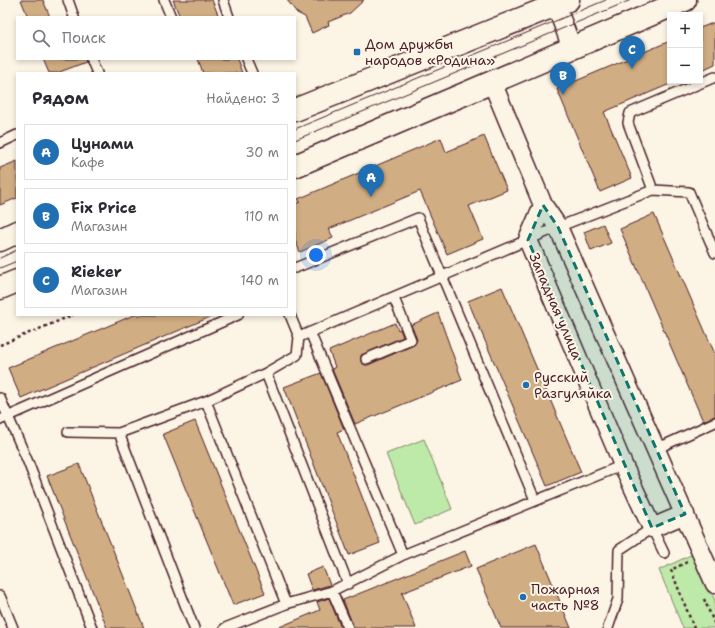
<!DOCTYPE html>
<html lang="ru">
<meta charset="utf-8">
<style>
:root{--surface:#fff;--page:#f2f2f3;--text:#2b2b33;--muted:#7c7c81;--line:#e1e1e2;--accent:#1f6fb2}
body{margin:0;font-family:"Shantell Sans",sans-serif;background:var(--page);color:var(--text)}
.controls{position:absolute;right:12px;top:12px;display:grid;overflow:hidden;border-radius:0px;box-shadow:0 2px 6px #0003}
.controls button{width:36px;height:36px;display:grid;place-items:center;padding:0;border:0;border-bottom:1px solid var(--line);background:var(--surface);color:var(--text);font:20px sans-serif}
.you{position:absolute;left:316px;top:255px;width:14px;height:14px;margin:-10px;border:3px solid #fff;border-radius:50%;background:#1a73e8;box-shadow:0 0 0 6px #1a73e833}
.badge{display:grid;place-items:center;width:26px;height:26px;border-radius:50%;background:var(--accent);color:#fff;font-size:13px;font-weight:700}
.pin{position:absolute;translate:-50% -33px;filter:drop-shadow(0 1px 2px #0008)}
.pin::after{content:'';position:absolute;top:21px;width:14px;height:12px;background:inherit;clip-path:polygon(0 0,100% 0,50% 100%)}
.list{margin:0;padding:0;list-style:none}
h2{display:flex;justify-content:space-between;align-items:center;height:52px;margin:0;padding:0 16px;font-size:17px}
h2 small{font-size:13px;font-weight:400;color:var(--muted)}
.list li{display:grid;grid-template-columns:26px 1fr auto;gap:12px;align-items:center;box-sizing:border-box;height:56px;margin:0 8px 8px;padding:0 8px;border:1px solid var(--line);border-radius:0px}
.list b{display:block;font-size:15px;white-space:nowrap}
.list p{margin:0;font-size:13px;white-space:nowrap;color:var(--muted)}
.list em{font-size:13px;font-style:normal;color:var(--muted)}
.icon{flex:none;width:22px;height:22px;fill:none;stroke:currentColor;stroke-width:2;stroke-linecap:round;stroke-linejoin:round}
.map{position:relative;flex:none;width:715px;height:628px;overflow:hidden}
.search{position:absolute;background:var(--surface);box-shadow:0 2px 6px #0003;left:16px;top:16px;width:280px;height:44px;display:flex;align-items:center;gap:10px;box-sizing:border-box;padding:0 14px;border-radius:0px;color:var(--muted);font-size:15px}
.panel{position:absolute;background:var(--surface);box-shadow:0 2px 6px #0003;left:16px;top:72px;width:280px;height:244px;border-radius:0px}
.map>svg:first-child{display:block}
.green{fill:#bdeaa8;stroke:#84846a}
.building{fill:#d1ad83;stroke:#4a1f2b}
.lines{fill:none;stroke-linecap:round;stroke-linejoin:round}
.service-casing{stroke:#4a1f2b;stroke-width:12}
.minor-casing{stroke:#4a1f2b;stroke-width:21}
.trunk-casing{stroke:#4a1f2b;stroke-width:25}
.path{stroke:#4a1f2b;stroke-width:2.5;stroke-dasharray:3 3;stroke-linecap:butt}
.service{stroke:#fcf5e5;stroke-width:9}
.minor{stroke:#fcf5e5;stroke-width:18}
.trunk{stroke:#fcf5e5;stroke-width:22}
.tram{stroke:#4a1f2b;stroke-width:1}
.marked{fill:#0f766e;fill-opacity:0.2;stroke:#0f766e;stroke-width:3;stroke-dasharray:8 5;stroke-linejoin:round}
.poi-dot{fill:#1f6fb2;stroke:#fcf5e5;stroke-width:1.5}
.labels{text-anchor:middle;stroke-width:4;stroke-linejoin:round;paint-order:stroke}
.poi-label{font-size:14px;fill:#4a1f2b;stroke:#fcf5e5;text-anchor:start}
.street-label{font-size:14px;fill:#4a1f2b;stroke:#fcf5e5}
</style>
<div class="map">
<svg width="715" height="628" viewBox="0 0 715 628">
<rect width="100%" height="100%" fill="#fcf5e5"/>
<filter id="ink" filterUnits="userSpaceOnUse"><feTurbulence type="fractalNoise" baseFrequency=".025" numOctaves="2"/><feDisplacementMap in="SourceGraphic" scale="8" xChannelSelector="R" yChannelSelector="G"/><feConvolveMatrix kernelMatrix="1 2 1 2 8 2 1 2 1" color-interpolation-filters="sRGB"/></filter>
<g filter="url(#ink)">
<path class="green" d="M424 439 452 509 415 525 386 454Z
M695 553 715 601V628H683L659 570Z"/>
<path class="building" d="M21 0H43L50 17H28Z
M173 0H212L219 17H180Z
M287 0H364L350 13 328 22 329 25 312 33 305 17 297 13Z
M715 22V64L700 71V28Z
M670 41V84L604 112 632 178 600 192 557 89Z
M43 59H85L86 62 57 73H49Z
M198 59H237L242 73H203Z
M484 136 507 190 469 206 483 239 447 254 420 191 329 229 333 238 300 252 295 240V204L300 202 298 199 441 138 446 152Z
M17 161V198L0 205V168Z
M654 214 715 354V416L703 421 620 229Z
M603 224 611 243 591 251 584 232Z
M502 287 581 472 547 486 468 301Z
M438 313 462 380 355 424 332 369 335 367 329 351 395 323 398 330 400 329 403 337 361 355V362L365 365H368L414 345 417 340 411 325Z
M134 315H215L21 398 8 368Z
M321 373 344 429 337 432 380 543 349 555 284 387Z
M195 421 265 593 233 605 163 434Z
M79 464 144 628H107L47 476Z
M536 544 571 628H501L476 569Z
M465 551 471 566 402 593 416 628H354L343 600Z
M323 567 330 585 312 590 306 574Z
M329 598 341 628H277L320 610 317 602Z"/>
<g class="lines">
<defs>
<path id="service" d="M68 0 74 17
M164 0 171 17
M223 0 229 17
M91 59 97 73
M246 59 252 73
M0 143 17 135
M653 190 689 192 715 253
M295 268 418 218 535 500
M290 315 299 337 558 227 653 190 628 123 630 113 715 77
M310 332 403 555
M366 359 411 340 394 298
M266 373 348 584
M0 398 28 462 92 628
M206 401 286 604
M0 420 238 315
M68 432 119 433 206 401 266 373 297 355 299 337
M119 433 194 628
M656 449 715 422
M332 591 348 628
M0 596 13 628
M225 628 286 604 332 591 403 555 623 465
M608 628 618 599 619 550 652 528 664 553"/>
<path id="minor" d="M554 0 572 48
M492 82 543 205 558 227 715 584
M543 205 528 240 623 465 652 528 685 514"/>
<path id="trunk" d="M295 110 568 0
M295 166 685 0
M0 240 17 232
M0 288 17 281"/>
</defs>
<use href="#service" class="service-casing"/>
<use href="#minor" class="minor-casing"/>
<use href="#trunk" class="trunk-casing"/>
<path class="path" d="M0 345 73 315
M687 562 671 570 694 628
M704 599 715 625"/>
<use href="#service" class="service"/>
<use href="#minor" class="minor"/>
<use href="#trunk" class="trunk"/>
<path class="tram" d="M295 129 606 0
M295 140 631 0
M0 258 17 250
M0 268 17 261"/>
</g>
</g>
<path class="marked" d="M543 205 558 227 685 514 652 528 528 240Z"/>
<g class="poi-dot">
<rect x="353" y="48" width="8" height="8" rx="2"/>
<circle cx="526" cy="385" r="4"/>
<circle cx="523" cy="597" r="4"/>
</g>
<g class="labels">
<g class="poi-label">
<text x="365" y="49">Дом дружбы<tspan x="365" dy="16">народов «Родина»</tspan></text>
<text x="534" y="382">Русский<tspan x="534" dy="16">Разгуляйка</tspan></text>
<text x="531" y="594">Пожарная<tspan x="531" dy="16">часть №8</tspan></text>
</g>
<g class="street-label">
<text transform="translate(556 306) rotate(67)" y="5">Западная улица</text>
</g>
</g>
</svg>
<div class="controls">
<button>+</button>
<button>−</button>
</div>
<div class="you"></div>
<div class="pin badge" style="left:371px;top:197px">A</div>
<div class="pin badge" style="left:563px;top:95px">B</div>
<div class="pin badge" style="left:632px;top:69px">C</div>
<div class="search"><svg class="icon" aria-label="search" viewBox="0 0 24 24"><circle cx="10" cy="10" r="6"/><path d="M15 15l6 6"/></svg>Поиск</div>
<section class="panel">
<h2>Рядом<small>Найдено: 3</small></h2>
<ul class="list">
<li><span class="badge">A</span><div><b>Цунами</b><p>Кафе</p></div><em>30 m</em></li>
<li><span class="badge">B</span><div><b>Fix Price</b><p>Магазин</p></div><em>110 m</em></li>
<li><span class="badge">C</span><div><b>Rieker</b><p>Магазин</p></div><em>140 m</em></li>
</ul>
</section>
</div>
